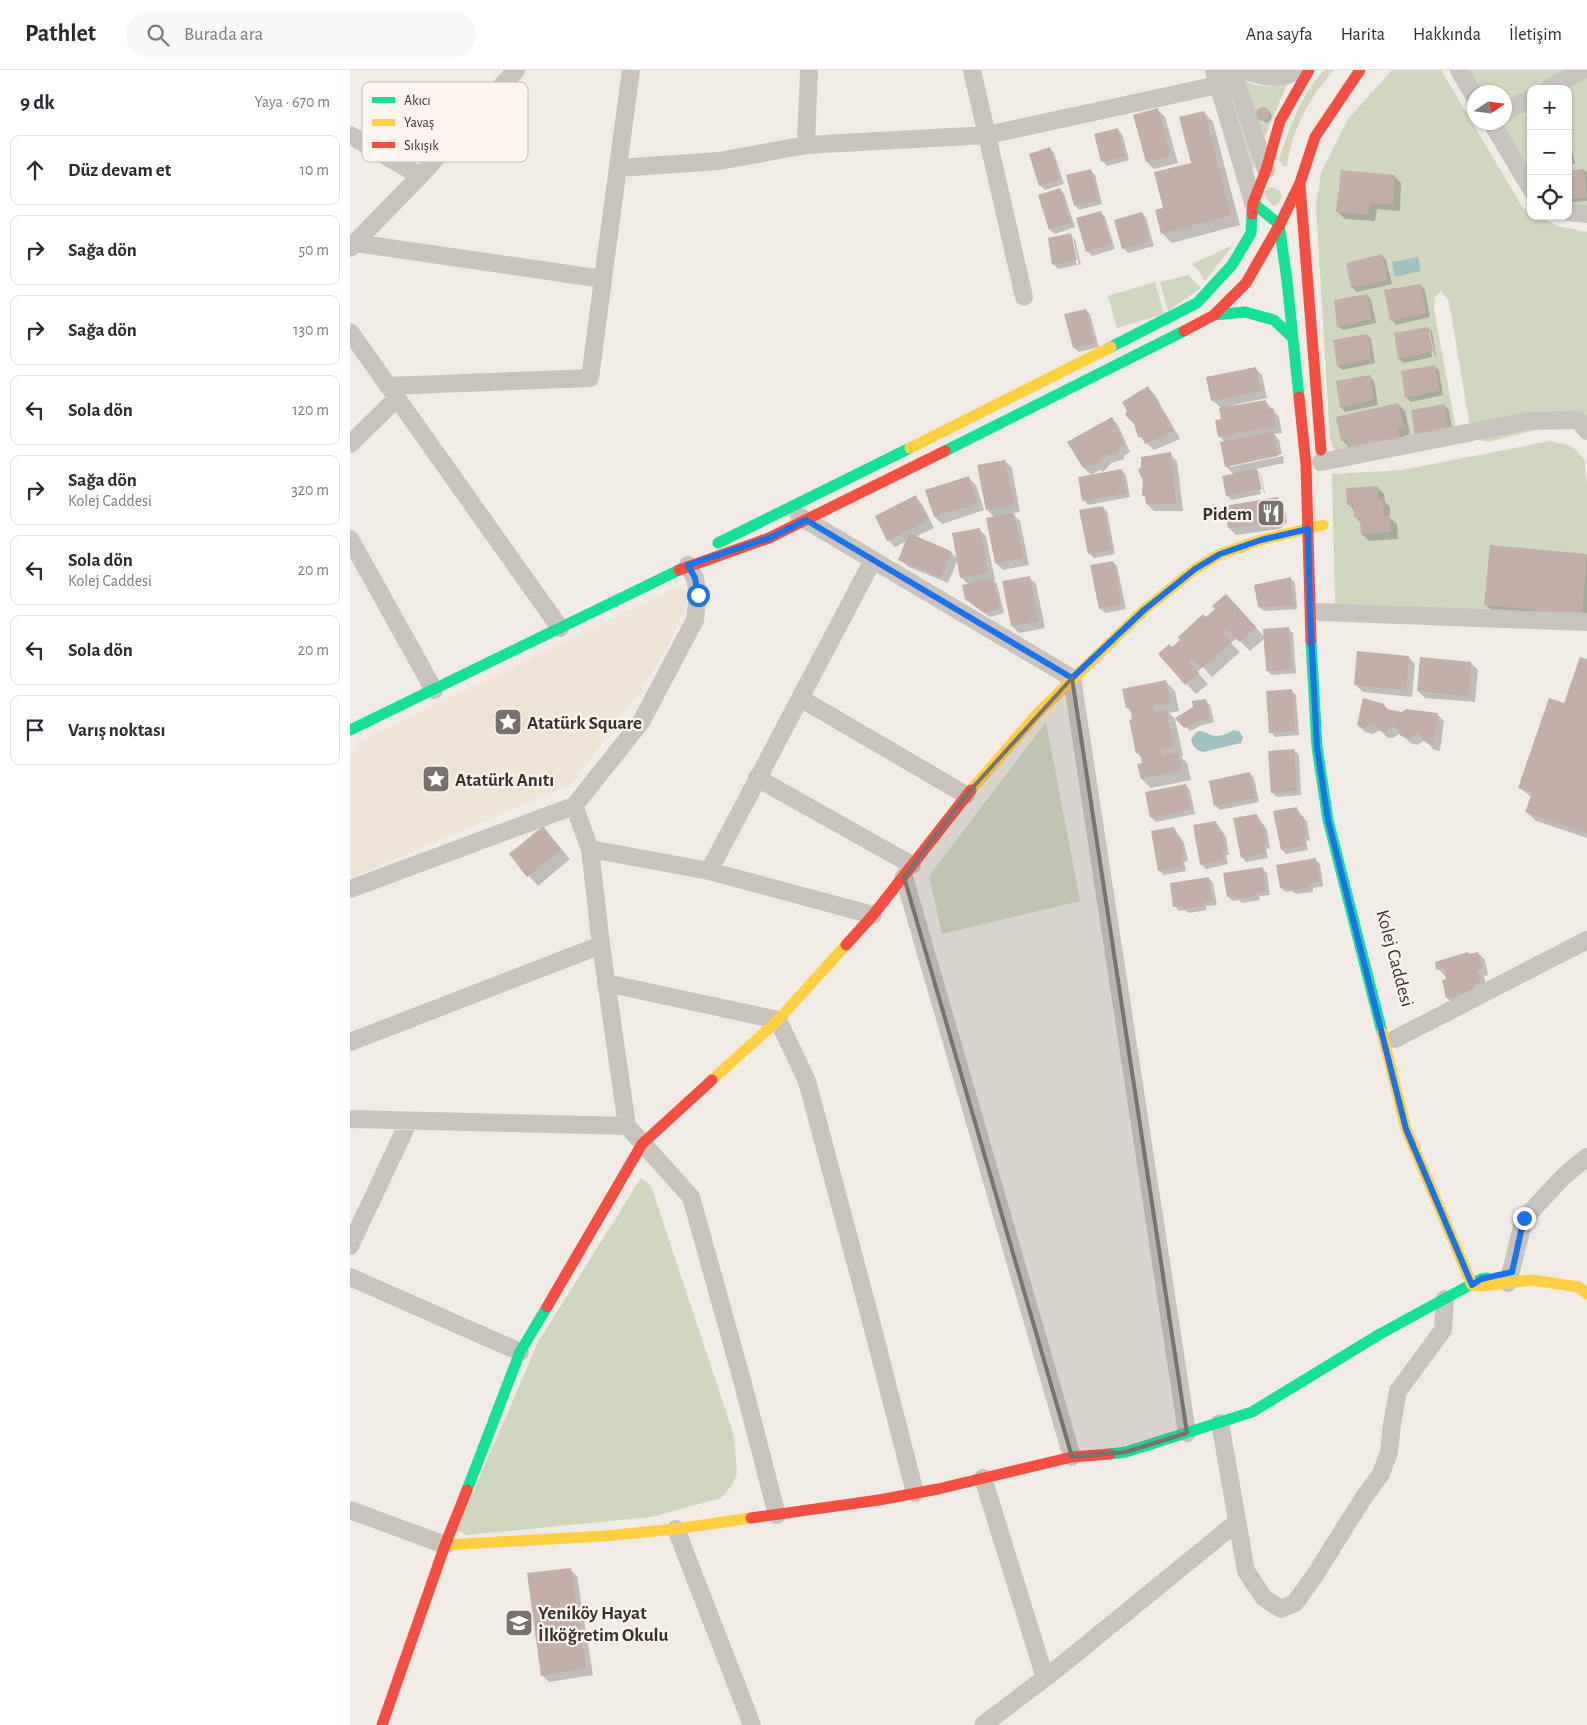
<!DOCTYPE html>
<html lang="tr">
<meta charset="utf-8">
<style>
:root{--surface:#fff;--page:#f7f7f7;--text:#2b2b33;--muted:#7c7c81;--line:#e1e1e2}
body{margin:0;font-family:"Alegreya Sans",sans-serif;background:var(--page);color:var(--text)}
.controls{position:absolute;right:15px;top:15px;display:grid;overflow:hidden;border-radius:10px;box-shadow:0 1px 4px #0004}
.controls button{width:45px;height:45px;display:grid;place-items:center;padding:0;border:0;border-bottom:1px solid var(--line);background:var(--surface);color:var(--text);font:25px sans-serif}
.compass{position:absolute;left:1117px;top:15px;width:45px;height:45px;border-radius:50%;background:var(--surface);box-shadow:0 1px 4px #0004;rotate:77deg}
.stop{position:absolute;width:15px;height:15px;margin:-11px;border:4px solid #1a73e8;border-radius:50%;background:#fff}
.stop.end{background:#1a73e8;border-color:#fff;box-shadow:0 1px 5px #0008}
.list{margin:0;padding:0;list-style:none}
h2{display:flex;justify-content:space-between;align-items:center;height:65px;margin:0;padding:0 20px;font-size:21px}
h2 small{font-size:16px;font-weight:400;color:var(--muted)}
.list li{display:grid;grid-template-columns:32px 1fr auto;gap:15px;align-items:center;box-sizing:border-box;height:70px;margin:0 10px 10px;padding:0 10px;border:1px solid var(--line);border-radius:10px}
.list b{display:block;font-size:19px;white-space:nowrap}
.list p{margin:0;font-size:16px;white-space:nowrap;color:var(--muted)}
.list em{font-size:16px;font-style:normal;color:var(--muted)}
.icon{flex:none;width:28px;height:28px;fill:none;stroke:currentColor;stroke-width:2;stroke-linecap:round;stroke-linejoin:round}
.map{position:relative;flex:none;width:1237px;height:1655px;overflow:hidden}
header{display:flex;align-items:center;gap:30px;box-sizing:border-box;height:70px;padding:0 25px;background:var(--surface);border-bottom:1px solid var(--line)}
header strong{font-size:24px}
nav{display:flex;gap:28px;margin-inline-start:auto;font-size:18px}
.search{width:350px;height:45px;background:var(--page);display:flex;align-items:center;gap:12px;box-sizing:border-box;padding:0 18px;border-radius:28px;color:var(--muted);font-size:19px}
main{display:flex}
aside{flex:1;background:var(--surface)}
.map>svg:first-child{display:block}
.green{fill:#d1d6bf}
.plaza{fill:#eee3d5}
.water{fill:#a1c2c1}
.shadow{fill:#0003}
.building{fill:#c3afa7}
.lines{fill:none;stroke-linecap:round;stroke-linejoin:round}
.street{stroke:#c9c3be;stroke-width:18}
.fast{stroke:#16e098;stroke-width:11}
.slow{stroke:#ffcf43;stroke-width:11}
.jam{stroke:#f24e42;stroke-width:11}
.route{stroke:#1a73e8;stroke-width:6}
.marked{fill:#7a716c;fill-opacity:0.2;stroke:#7a716c;stroke-width:4;stroke-linejoin:round}
.labels{text-anchor:middle;stroke-width:4.5;stroke-linejoin:round;paint-order:stroke}
.poi-label{font-size:19px;font-weight:bold;fill:#3b302b;stroke:#fbf5ee;text-anchor:start}
.street-label{font-size:19px;fill:#3b302b;stroke:#fbf5ee}
.key{fill:#fbf5ee;stroke:#c1bab4;stroke-width:1}
.key-label{font-size:14px;fill:#3b302b}
</style>
<header>
<strong>Pathlet</strong>
<div class="search"><svg class="icon" aria-label="search" viewBox="0 0 24 24"><circle cx="10" cy="10" r="6"/><path d="M15 15l6 6"/></svg>Burada ara</div>
<nav><a>Ana sayfa</a><a>Harita</a><a>Hakkında</a><a>İletişim</a></nav>
</header>
<main>
<aside>
<h2>9 dk<small>Yaya · 670 m</small></h2>
<ul class="list">
<li><svg class="icon" aria-label="ahead" viewBox="0 0 24 24"><path d="M12 20V5M6 11l6-6 6 6"/></svg><div><b>Düz devam et</b></div><em>10 m</em></li>
<li><svg class="icon" aria-label="right" viewBox="0 0 24 24"><path d="M7 20v-9h11M14 6l5 5-5 5"/></svg><div><b>Sağa dön</b></div><em>50 m</em></li>
<li><svg class="icon" aria-label="right" viewBox="0 0 24 24"><path d="M7 20v-9h11M14 6l5 5-5 5"/></svg><div><b>Sağa dön</b></div><em>130 m</em></li>
<li><svg class="icon" aria-label="left" viewBox="0 0 24 24"><path d="M17 20v-9H6M10 6l-5 5 5 5"/></svg><div><b>Sola dön</b></div><em>120 m</em></li>
<li><svg class="icon" aria-label="right" viewBox="0 0 24 24"><path d="M7 20v-9h11M14 6l5 5-5 5"/></svg><div><b>Sağa dön</b><p>Kolej Caddesi</p></div><em>320 m</em></li>
<li><svg class="icon" aria-label="left" viewBox="0 0 24 24"><path d="M17 20v-9H6M10 6l-5 5 5 5"/></svg><div><b>Sola dön</b><p>Kolej Caddesi</p></div><em>20 m</em></li>
<li><svg class="icon" aria-label="left" viewBox="0 0 24 24"><path d="M17 20v-9H6M10 6l-5 5 5 5"/></svg><div><b>Sola dön</b></div><em>20 m</em></li>
<li><svg class="icon" aria-label="arrive" viewBox="0 0 24 24"><path d="M6 21V4h12l-3 4 3 4H6"/></svg><div><b>Varış noktası</b></div></li>
</ul>
</aside>
<div class="map">
<svg width="1237" height="1655" viewBox="0 0 1237 1655">
<rect width="100%" height="100%" fill="#f0ebe5"/>
<path class="green" d="M974 0H984C959 28 942 59 937 96L934 97 929 90C939 58 951 25 974 0Z
M1042 0H1091L1173 138 1181 142V146H1189L1208 156 1237 162V362L1224 354 1197 357 1139 372 1122 369 1099 231 1091 221 1085 227 1084 239 1107 365 987 389 980 368 966 136 971 103 998 49Z
M1109 0H1237V144L1218 142V19H1181V119L1141 53 1154 52V22H1124Z
M873 10 907 87 900 108Z
M892 10C906 16 921 19 937 14L913 71Z
M921 117 929 120 932 126 928 134 923 136 913 123Z
M883 175 855 211 849 201 842 194Z
M838 205 851 218 818 241 810 212Z
M805 212 814 244 767 258 758 226Z
M1200 371 1222 376 1234 389 1237 414V548L985 535 982 404 1052 400Z
M696 652 730 831 592 864 579 806Z
M291 1108 301 1116 384 1366 387 1403 383 1414 371 1428 302 1447 116 1465 107 1460 188 1272Z"/>
<path class="plaza" d="M327 517 341 520 320 573 289 623 222 714 0 808V686L7 673Z"/>
<path class="water" d="M1068 187 1071 201 1045 207 1042 192Z
M884 660 889 661 893 667 891 673 853 682C846 680 843 677 841 670 850 654 853 664 865 666 872 666 878 663 884 660Z"/>
<path class="shadow" d="M913 38 920 42 922 46 920 51 916 53 910 48 908 43 909 39Z
M808 40 815 47 828 93 804 99 797 92 785 46Z
M854 42 863 52 890 155 822 173 812 163 815 139 842 94Z
M768 60 772 64 779 90 757 96 753 91Z
M1218 63 1225 94 1218 95Z
M700 79 704 83 714 114 695 120 690 115Z
M1234 100 1237 103V131L1218 133V102Z
M741 101 745 105 752 134 729 140 725 135Z
M1044 106 1051 113 1050 141 1027 139 1025 151 995 149 988 142Z
M710 119 714 124 725 157 705 164 700 160Z
M750 142 755 147 765 179 742 186 737 181Z
M792 143 796 148 804 176 778 183 774 178Z
M720 164 725 169 731 195H729L723 168H720L727 195 708 199 703 194Z
M1032 186 1036 190 1042 214 1007 222 1002 217Z
M1070 215 1075 220 1080 247 1046 255 1042 250Z
M1017 225 1021 230 1026 253 993 260 988 256Z
M736 240 740 245 749 277 729 282 724 278Z
M1078 258 1082 262 1086 286 1085 287 1080 261H1078L1082 287 1054 293 1049 289Z
M1017 265 1021 269 1025 293 992 300 988 296Z
M1085 296 1089 301 1093 325 1061 332 1056 327Z
M905 298 912 305 917 328 883 335V337L915 331 929 347 932 363 924 364 929 370 932 384 880 395V397L933 386 934 393 906 399 911 404 915 423H914L910 403H907L911 424 881 430 877 425 884 405 876 396V373L869 366 873 350 870 337 863 331Z
M1020 306 1024 311 1028 335 995 342 991 337Z
M798 318 805 325 830 369 804 380 789 366 785 353Z
M1048 334 1055 341 1060 364 1054 366 1057 377H999L992 370Z
M1094 335 1099 340 1103 364 1070 371Z
M761 348 768 355 780 382 774 386V389L761 393 753 402 750 400 741 405 734 398 718 373Z
M820 384 827 391 833 441H804L797 434Z
M655 391 662 398 670 442 662 443 670 451 679 495 653 500 646 493 645 448 637 440Z
M771 400 776 405 780 427 738 435 734 430Z
M619 408 626 415 634 440 592 454 585 447 577 421Z
M1027 417 1034 424 1035 432 1040 437V448L1047 454 1048 469 1019 471 1012 464 1011 453 1006 448 1005 441 998 434Z
M565 427 572 434 584 458 565 467 601 482 608 489 598 513 557 496 550 489 557 471 545 477 538 470Z
M927 429 934 436 937 452 930 459 886 465 879 458Z
M752 437 757 441 765 484 744 488 739 483Z
M629 459 636 466 645 510H643L647 514 654 543 640 547 621 533 619 515 612 508 603 464Z
M1141 476 1237 486V553L1145 544 1135 534Z
M763 492 767 496 776 539 755 543 750 538Z
M679 507 686 514 695 558 669 563 662 556Z
M940 508 945 513 947 539 914 541 909 537Z
M886 535 915 568 900 581 887 568 881 573 890 582 862 607 853 597 847 602 858 614 846 624 809 584 822 579 867 539Z
M938 559 943 563 946 603 921 605 917 600Z
M1058 587 1065 594 1062 627 1013 622 1006 615Z
M1237 591V768L1186 751 1177 742 1182 728 1170 718 1215 635Z
M1121 593 1128 600 1125 632 1075 628 1068 621Z
M815 611 825 621 829 641 819 643 825 649 833 686 831 687 837 693 841 710 801 718 792 709 794 694 792 688 787 683 782 643 777 637Z
M942 621 946 625 949 665 925 667 921 662Z
M855 631 860 635 864 652 850 656 840 661 827 648Z
M1033 635 1040 641 1052 643 1087 644 1094 651 1090 681 1084 680 1075 670 1067 675 1060 673 1051 663 1043 668H1038L1030 660 1023 664 1015 662 1008 655Z
M944 680 949 685 951 725 927 727 922 722Z
M900 704 904 708 909 732 870 740 866 736Z
M836 715 840 720 845 744 806 752 801 747Z
M946 738 957 752 960 770 956 771 958 780 936 784 932 780Z
M907 745 917 760 920 778 916 779 918 788 896 792 892 787Z
M866 752 876 767 879 785H876L878 794 856 799 851 794Z
M193 758 220 789 188 816 160 785Z
M824 758 834 773 838 791 834 792 836 801 814 805 809 800Z
M965 789 970 794 973 816 963 818V822L946 824 942 821 936 822 931 818Z
M912 798 917 803 920 825 909 826 910 830 892 833 889 830 882 831 878 826Z
M859 808 863 813 867 835 856 836 857 840 839 843 835 840 829 841 825 836Z
M1128 883 1135 890 1138 905 1134 906 1137 920 1104 935 1097 928V906H1095L1088 899Z
M220 1499 227 1506 243 1605 199 1612 192 1605Z"/>
<path class="building" d="M906 44a7 7 0 1 1 14 0a7 7 0 1 1-14 0Z
M808 38 821 86 796 92 783 45Z
M854 41 881 145 811 164 805 140 813 138 804 102 841 93 829 47Z
M768 58 775 86 751 92 744 64Z
M700 77 710 109 689 116 679 84Z
M1218 78 1221 90H1218Z
M741 99 748 130 724 136 716 105Z
M1234 99 1237 127 1218 129V101Z
M991 100 1045 105 1043 134 1020 133 1018 145 986 142Z
M710 118 721 153 699 160 688 125Z
M751 141 761 174 736 182 726 148Z
M792 142 800 171 772 179 764 150Z
M721 163 727 190 702 195 698 168Z
M1032 184 1038 210 1001 218 996 193Z
M1071 214 1076 243 1040 251 1034 220Z
M1017 224 1022 249 987 257 984 230Z
M736 239 745 273 723 278 714 244Z
M1078 257 1083 282 1048 289 1044 263Z
M1017 264 1022 289 987 296 983 270Z
M1085 295 1090 321 1055 328 1051 301Z
M906 297 911 321 861 331 856 307Z
M1020 305 1024 330 990 338 986 311Z
M798 316 824 361 795 374 792 367H788L784 354 775 345 777 341 772 332Z
M916 330 917 339 923 338 926 356 868 367 865 350 871 349 869 338Z
M1048 333 1054 357 1048 359 1051 370 998 380 997 370 991 371 986 347Z
M1095 334 1099 360 1065 367 1061 340Z
M762 347 774 375 768 378V382L754 386 746 395 742 394 733 398 717 372Z
M923 362 928 386 875 397 870 372Z
M821 382 826 434H796L795 427 792 425 793 411 788 400 791 397V387Z
M655 390 664 435 636 440 627 395Z
M772 399 776 423 732 431 728 407Z
M907 399 912 419 876 426 872 406Z
M619 406 627 433 584 447 575 420Z
M1028 416V429H1033L1034 446H1040L1041 462 1011 464 1010 448H1004L1003 435H997L996 418Z
M566 425 578 450 537 471 525 446Z
M928 427 931 445 923 453 878 458 874 436Z
M753 436 762 479 738 484 729 440Z
M664 443 673 488 645 493 636 448Z
M630 458 638 503 610 508 602 463Z
M559 463 601 481 591 507 548 490Z
M1140 475 1237 484 1232 545 1134 535Z
M763 491 772 534 749 539 740 495Z
M680 506 688 551 661 556 652 511Z
M941 507 943 535 908 537 904 515Z
M643 508 650 539 634 543 615 529 612 515Z
M876 524 906 557 889 572 877 558 873 562 881 572 852 598 843 588 838 591 849 603 835 615 808 584 819 574 822 577 830 570 828 567 853 544 856 547 865 539 862 536Z
M939 557 942 599 916 601 913 559Z
M1007 581 1059 586 1056 620 1004 615Z
M1070 587 1121 592 1118 626 1067 621Z
M1230 587 1237 589V763L1175 742 1182 723 1168 718 1199 628 1214 633Z
M816 610 820 632 802 636 804 642 816 639 824 677 811 680 812 686 828 682 832 700 791 709 787 694 792 693 790 683H786L779 650 782 649 780 637 776 638 772 619Z
M942 619 945 661 919 663 916 621Z
M1013 628 1034 634 1036 639 1052 642 1056 639 1088 643 1083 674 1076 673 1069 662 1059 669 1051 666 1045 656 1035 662 1030 661 1024 652 1015 658 1007 655Z
M856 629 860 648 845 652 834 658 825 648 843 637 842 631Z
M944 679 947 721 921 723 918 681Z
M900 702 905 728 864 736 859 711Z
M836 714 841 739 800 748 795 722Z
M947 737 949 747 953 746 956 766 952 767 954 776 931 780 923 741Z
M907 744 909 755 913 754 916 774H913L914 783 891 788 883 748Z
M866 751 868 762 872 761 876 780 872 781 874 790 850 795 843 755Z
M193 756 211 779 177 807 159 784Z
M824 757 827 768 830 767 834 787 830 788 832 797 808 801 801 761Z
M966 788 970 812 959 814V817L940 821 939 817 930 818 926 795Z
M913 797 916 821 906 822V826L886 829V825L877 827 873 803Z
M859 807 863 831 852 832 853 836 833 839 832 836 823 837 820 813Z
M1118 882 1119 884 1128 882 1132 898 1127 899 1130 913 1124 914 1126 922 1096 928 1092 910 1096 909 1094 898 1086 900 1085 892Z
M221 1498 236 1598 191 1606 177 1503Z"/>
<g class="lines">
<path class="street" d="M622 0 674 227
M864 0 903 133
M882 0 916 100
M892 0C911 6 930 12 948 0
M1109 0 1124 25
M1198 19 1233 0
M1154 42 1181 28
M1141 52 1181 119
M0 65 70 106
M456 75 459 0
M268 98 369 91 456 75 637 65 868 15
M1218 142 1237 144
M5 173 253 209 281 0
M0 178 70 106 166 0
M0 262 210 558
M38 316 240 308 253 209
M0 374 47 328
M971 392 1177 351 1228 350 1237 361
M449 446 722 608 837 1363
M0 469 84 620
M969 542 1237 552
M450 628 616 725
M407 708 562 795
M224 736 240 779 251 875 277 1056 341 1127 392 1310 427 1445
M240 779 359 801 523 845
M359 801 523 490
M554 807 722 1387
M0 819 224 736 291 652 345 550 348 525 345 508 338 495
M256 913 428 950 457 1011 520 1247 565 1423
M1045 969 1237 870
M0 972 251 875
M0 1049 277 1056
M0 1176 59 1051
M0 1207 170 1282
M1158 1213 1174 1149 1213 1107 1237 1087
M870 1353 896 1501 914 1528 931 1539 945 1533 965 1505 1014 1427 1031 1404 1039 1382 1042 1354 1048 1321 1093 1260 1095 1229
M633 1408 695 1608
M0 1440 95 1475
M326 1459 402 1655
M633 1655 708 1598 887 1452"/>
<path class="fast" d="M903 133 929 154 937 211 949 327
M864 245 895 242 924 250 943 268
M761 277 847 233 882 195 901 163 902 144
M595 381 834 261
M368 473 560 378
M961 571 967 677 978 750 1032 962
M0 660 329 500
M760 1384 776 1382 902 1342 1030 1264 1131 1209 1137 1208
M117 1420 170 1282 197 1237"/>
<path class="slow" d="M560 378 761 277
M621 720 689 642 794 540 845 499 870 484 911 470 973 455
M1032 962 1056 1059 1122 1215 1132 1216 1181 1210 1229 1217 1237 1224
M362 1010 428 950 496 875
M95 1475 255 1466 326 1459 401 1448"/>
<path class="jam" d="M950 116 971 380
M902 144 903 133 916 100 930 51 959 0
M834 261 864 245 896 213 931 152 950 113 965 67 1010 0
M949 327 956 395 961 571
M329 500 419 468 595 381
M496 875 523 845 621 720
M197 1237 292 1074 362 1010
M401 1448 529 1430 588 1419 722 1387 760 1384
M32 1655 95 1475 117 1420"/>
</g>
<g class="lines">
<path class="route" d="M348 525 345 508 338 495 419 468 456 450 722 608 794 540 845 499 870 484 911 470 958 459 960 544 967 677 978 750 1056 1059 1122 1215 1131 1209 1162 1202 1174 1148"/>
</g>
<path class="marked" d="M722 608 837 1363 776 1382 722 1387 554 807 616 725Z"/>
<defs>
<symbol id="restaurant-square" viewBox="-11 -11 22 22"><rect x="-9" y="-9" width="18" height="18" rx="4" fill="#7a716c" stroke="#fbf5ee"/><path d="M-5-6h1v4h1v-4h1v4h1v-4h1v5L-1.5 .5V6h-2V.5L-5-1ZM5-6V6H3V1.5H1.5Q1.5-4 5-6Z" fill="#fff"/></symbol>
<symbol id="sight-square" viewBox="-11 -11 22 22"><rect x="-9" y="-9" width="18" height="18" rx="4" fill="#7a716c" stroke="#fbf5ee"/><path d="M0-6L1.8-2.2L6-1.7L2.9 1.2L3.7 5.4L0 3.3L-3.7 5.4L-2.9 1.2L-6-1.7L-1.8-2.2Z" fill="#fff"/></symbol>
<symbol id="school-square" viewBox="-11 -11 22 22"><rect x="-9" y="-9" width="18" height="18" rx="4" fill="#7a716c" stroke="#fbf5ee"/><path d="M0-5L7-2L0 1L-7-2ZM-4 1L0 2.5L4 1V4Q0 6-4 4Z" fill="#fff"/></symbol>
</defs>
<g fill-rule="evenodd">
<use href="#restaurant-square" x="905" y="427" width="32" height="32"/>
<use href="#sight-square" x="142" y="636" width="32" height="32"/>
<use href="#sight-square" x="70" y="693" width="32" height="32"/>
<use href="#school-square" x="153" y="1537" width="32" height="32"/>
</g>
<g class="labels">
<g class="poi-label">
<text x="902" y="450" text-anchor="end">Pidem</text>
<text x="177" y="659">Atatürk Square</text>
<text x="105" y="716">Atatürk Anıtı</text>
<text x="188" y="1549">Yeniköy Hayat<tspan x="188" dy="22">İlköğretim Okulu</tspan></text>
</g>
<g class="street-label">
<text transform="translate(1046 888) rotate(75)" y="7">Kolej Caddesi</text>
</g>
</g>
<rect x="12" y="12" width="166" height="80" rx="8" class="key"/>
<rect x="22" y="27" width="23" height="6" fill="#16e098"/>
<rect x="22" y="49" width="23" height="7" fill="#ffcf43"/>
<rect x="22" y="72" width="23" height="6" fill="#f24e42"/>
<g class="key-label">
<text x="54" y="35">Akıcı</text>
<text x="54" y="57">Yavaş</text>
<text x="54" y="80">Sıkışık</text>
</g>
</svg>
<div class="controls">
<button>+</button>
<button>−</button>
<button><svg class="icon" aria-label="locate" viewBox="0 0 24 24"><circle cx="12" cy="12" r="6"/><path d="M12 2v4M12 18v4M2 12h4M18 12h4"/></svg></button>
</div>
<svg class="compass" viewBox="-18 -18 36 36"><path d="M0-13l5 13h-10z" fill="#e53935"/><path d="M0 13l5-13h-10z" fill="#7c7c81"/></svg>
<div class="stop" style="left:348px;top:525px"></div>
<div class="stop end" style="left:1174px;top:1148px"></div>
</div>
</main>
